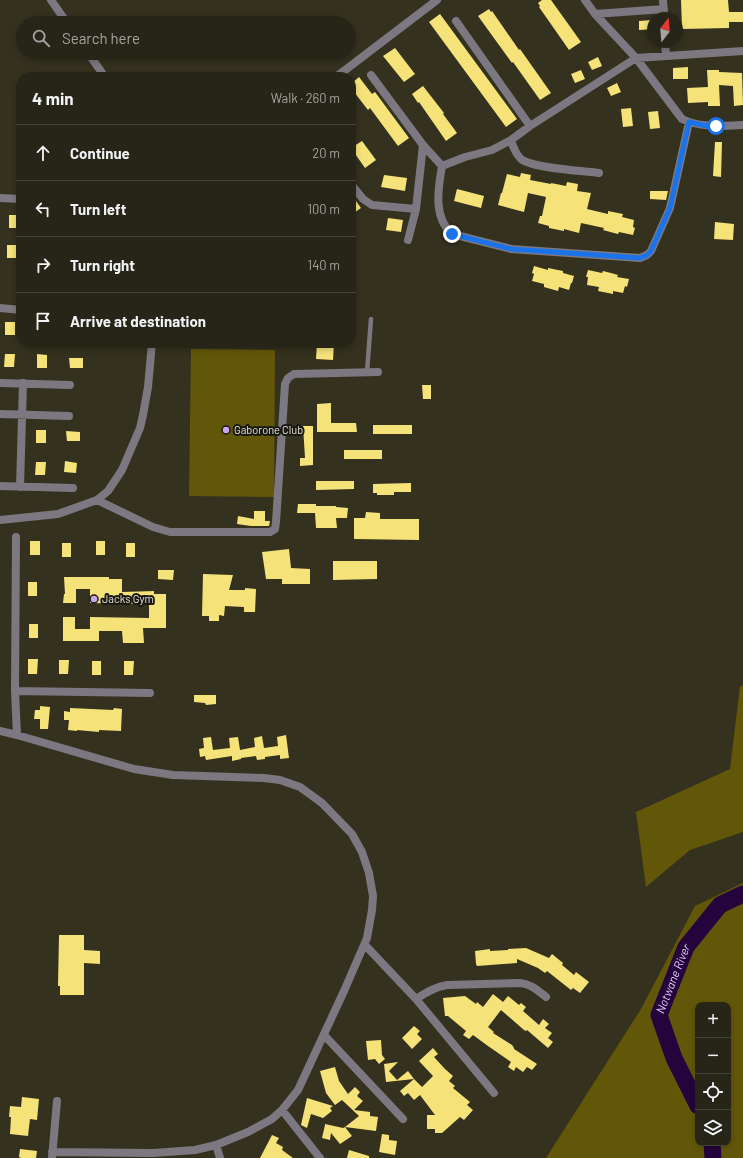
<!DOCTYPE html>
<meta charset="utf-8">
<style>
:root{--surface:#272517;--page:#333124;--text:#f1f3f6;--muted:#a4a5a1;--line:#434236}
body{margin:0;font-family:Barlow,sans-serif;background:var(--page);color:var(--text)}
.controls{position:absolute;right:12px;bottom:12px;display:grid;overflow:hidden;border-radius:8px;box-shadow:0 2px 6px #0003}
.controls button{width:36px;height:36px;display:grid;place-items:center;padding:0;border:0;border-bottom:1px solid var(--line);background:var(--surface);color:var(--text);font:20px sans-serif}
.compass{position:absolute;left:647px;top:12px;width:36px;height:36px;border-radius:50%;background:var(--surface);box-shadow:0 2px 6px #0003;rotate:16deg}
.stop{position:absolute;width:12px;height:12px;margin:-9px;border:3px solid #1a73e8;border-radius:50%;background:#fff}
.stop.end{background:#1a73e8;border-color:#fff;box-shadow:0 1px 4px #0008}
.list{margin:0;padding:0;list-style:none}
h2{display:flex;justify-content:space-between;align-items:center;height:52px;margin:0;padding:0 16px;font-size:17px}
h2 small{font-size:13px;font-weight:400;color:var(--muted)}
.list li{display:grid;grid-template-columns:26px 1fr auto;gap:12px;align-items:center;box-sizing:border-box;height:56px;padding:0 16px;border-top:1px solid var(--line)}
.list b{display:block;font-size:15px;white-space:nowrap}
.list em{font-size:13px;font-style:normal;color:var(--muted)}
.icon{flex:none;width:22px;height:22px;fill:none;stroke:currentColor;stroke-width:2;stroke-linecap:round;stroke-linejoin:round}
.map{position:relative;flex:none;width:743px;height:1158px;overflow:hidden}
.search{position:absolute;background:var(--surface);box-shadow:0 2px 6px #0003;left:16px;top:16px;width:340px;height:44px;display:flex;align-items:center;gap:10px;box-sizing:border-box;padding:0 14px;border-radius:22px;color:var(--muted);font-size:15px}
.panel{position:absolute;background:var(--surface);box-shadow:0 2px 6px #0003;left:16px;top:72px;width:340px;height:276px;border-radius:16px}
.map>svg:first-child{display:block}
.green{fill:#625709;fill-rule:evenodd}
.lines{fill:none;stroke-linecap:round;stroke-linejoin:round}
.river{stroke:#25043e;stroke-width:17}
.building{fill:#f5e37a}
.lane{stroke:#7c7881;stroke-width:4.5}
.street{stroke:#7c7881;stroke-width:8}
.route{stroke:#1a73e8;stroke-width:5}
.poi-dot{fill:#c8a6ef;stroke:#1a1911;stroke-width:1.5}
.labels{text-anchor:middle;stroke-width:4;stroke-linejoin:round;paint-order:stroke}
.poi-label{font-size:11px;fill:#e4e2d7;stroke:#1a1911;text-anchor:start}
.water-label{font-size:12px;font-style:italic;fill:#ddc9f5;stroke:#1a1911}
</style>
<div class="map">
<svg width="743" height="1158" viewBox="0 0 743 1158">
<rect width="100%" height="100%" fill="#34311f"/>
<path class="green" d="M191 349 275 350 274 497 189 496Z
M740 686H743V832L690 850 646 887 636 812 730 769Z
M743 883V1158H546L641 1009 695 906ZM698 1005H728V1143H698Z"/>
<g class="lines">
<g class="river">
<path id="s1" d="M698 1106 674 1058 659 1015 686 947 720 905 743 894"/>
<path d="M712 1143 713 1158"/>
</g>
</g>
<path class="building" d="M542 0H551L581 42 569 50 539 7 540 6 538 3Z
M681 0H728L729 12H743V22H729V28L682 29Z
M489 9 491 12 492 11 519 50 520 49 551 93 540 100 513 62 512 63 478 16Z
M440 14 517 119 506 127 429 22Z
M653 20V29L639 30V21Z
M395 48 415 74 404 82 383 56Z
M598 57 602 66 592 70 588 62Z
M688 67V79H673V68Z
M581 70 585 79 575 83 571 74Z
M707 70H719V72L742 73 743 105 734 106 733 86 719 85 720 106H708V102L688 103 687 88 708 87Z
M359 77 372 94 375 92 409 138 398 146 370 108 368 110 351 88V84Z
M617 83 621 92 611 96 607 88Z
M423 86 444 113 443 114 457 133 446 141 419 102 418 103 412 94Z
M631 108 633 126 623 127 621 109Z
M658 111 660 128 650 129 648 112Z
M362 141 376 160 365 168 351 148Z
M715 142H722L721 177 713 176Z
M521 173 531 175 530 180 551 184V183L566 186 567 182 578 184 577 191 591 193 587 209 608 214V211L623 214 622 217 634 220 633 227 635 228 633 235 619 232 618 234 614 233 603 230 604 228 581 223 579 233 564 229V231L549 228V226L538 223 540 216H542L546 197 528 193 524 212 498 205 501 193H502L507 174 520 177Z
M384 175 407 178 405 191 381 187Z
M457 189 484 196 481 208 454 201Z
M650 191H668L666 200 650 199Z
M351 194 361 208 351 215Z
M9 215H19V228H9Z
M388 218 403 220 401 232 386 230Z
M715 222 734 224 733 240 714 239Z
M7 245H17V258H7Z
M534 266 548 270V268L563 271V273L574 276 572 283H571L569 290 559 287 558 291 544 287V284L532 281 534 274 532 273Z
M588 270 602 273 603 271 611 273 618 275 617 277 629 279 627 287 625 286 623 293 613 291V294L598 291 599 287 587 285 588 277H586Z
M5 322H15V335H5Z
M317 343H334L333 360 316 359Z
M5 354H15L14 367H4Z
M37 354 47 355V368H37Z
M69 358H83V368H70Z
M422 385H431V399H423Z
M331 403V423H356L357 432H317V404Z
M373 425H412V434H373Z
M303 426H313V465L300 466V458H305Z
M36 430H46V443H36Z
M66 431 80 432V441H67Z
M344 450H382V459H344Z
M65 461 77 463 76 473 64 472Z
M36 462H46L45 475H35Z
M316 481H354V489L316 490Z
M411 483V492H394V495H377V493H373V484Z
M298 504H316V506H336V507L348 508 347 518H336L337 528H316L315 513H297Z
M254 511H265V521H270L269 526H251L237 524 238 516 254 519Z
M366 512 380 513V519H419V540L354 539V518H365Z
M30 541H40V555H30Z
M96 541H105V555H96Z
M62 543H71V557H62Z
M126 543H135V557H126Z
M289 549 291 568 310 569V584H282V579H266L262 552Z
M333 561H377V579L333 580Z
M158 570H174L173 580 158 579Z
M203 574 233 575 229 590H245V588L256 589 255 612H244V607L225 606 224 616 219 615V621H209V616H202Z
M64 577H109V579H122V592L154 591V594H166V628H143L144 643H123L122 631H99V641H63V617H75V629H90V617L149 618V604L90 603V589H76V603H63L64 594H65Z
M28 582H37V596H28Z
M29 624H38V638H29Z
M28 659H38L37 674H28Z
M59 660H69L68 674H59Z
M92 661H101V675H92Z
M124 661H134L133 675H124Z
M194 695H216V704L206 705 205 703 194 702Z
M40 706 50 707 48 729H40V719H34L35 710H40Z
M70 708 113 710 114 708 122 709 121 731 99 730V732L77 730V731L68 730 69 720H64V711L70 712Z
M286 735 289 758 280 759V755L265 757V759L257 760 256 756 241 758V759L232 761V756L206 760 205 756 200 757 199 749 204 748 203 738 211 737 213 750 230 748 229 738 238 737 240 750 255 747 254 738 262 736 264 748 278 746 277 737Z
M59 935H84V950L100 951V964L84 963V995H60V986H58Z
M526 948 549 958 552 954 563 963 562 965 574 975 576 972 589 982 580 993 573 988 571 990 547 971 545 973 538 968 517 959V963L477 966 476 964 475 951 490 949V951L508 950V949Z
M493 994 503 1002 508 996 519 1005 521 1003 526 1007 523 1011 539 1025 543 1019 549 1024 545 1028 552 1033 548 1038 553 1042 548 1048 527 1030 526 1031 524 1030 501 1010 488 1027 494 1032 493 1033 512 1045 514 1048V1049L537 1064 532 1070 527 1067 523 1072 516 1067 514 1071 508 1067 511 1062 488 1046 473 1035 469 1039 463 1035 466 1031 448 1016H445L443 998 465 996 476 1004 477 1002 483 1007Z
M414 1026 420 1031 417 1034 422 1039 412 1049 402 1038Z
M381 1040 382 1055 385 1059 379 1064 375 1059 368 1060 366 1041Z
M433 1048 438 1054 434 1057 445 1069 453 1076 449 1081 455 1086 453 1088 470 1102 467 1105 473 1110 464 1120 460 1117 442 1133H435V1129H427V1115H435L420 1095 414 1100 408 1093 404 1096 400 1091 414 1079 422 1087 433 1076 419 1061Z
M398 1062 389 1071 397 1080 408 1071 414 1079 386 1082 384 1064Z
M335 1067 339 1081 348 1094 355 1087 360 1092 357 1096 363 1101 354 1110 370 1112V1116L378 1117 376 1131 345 1127 359 1116 342 1100 335 1105 326 1093 320 1071Z
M22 1097 39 1099 37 1120 30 1119 28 1136 10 1134 11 1117H9L10 1106 21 1107Z
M307 1098 333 1106 330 1108 332 1111 323 1118 311 1114 307 1128 301 1125Z
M325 1124 343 1128 345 1127 352 1136 340 1144 331 1133 330 1140 322 1138 325 1125Z
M382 1134 389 1135V1140L397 1141 395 1155 379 1152Z
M272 1135 279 1138 276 1143 283 1147 282 1150 293 1158H260Z
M20 1149 37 1151 36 1158H21L19 1157Z
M349 1150 369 1156V1158H347Z"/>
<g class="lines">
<path class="lane" d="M367 372 371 319"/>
<path class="street" d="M51 0 67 23
M585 0 595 14 636 58 682 119C701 128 722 126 743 125
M663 0 664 18
M595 14 664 9
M456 21 530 126
M665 42 666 56
M88 53 105 77
M371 75 423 145 416 209 408 240
M336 77 437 0
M511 140C513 147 516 154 521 159 531 168 584 171 599 173
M423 145 442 166 465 157 492 150 511 140 530 126 636 58 743 51
M442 166C438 189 433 217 452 234L511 249 640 258 647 255 651 251 670 208 689 122
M351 184 363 199 372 205 416 209
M0 198 21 199
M0 308 21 310
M0 383 70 385
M0 414 69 416
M0 486 73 488
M20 487 23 383
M97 500 153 527 170 532H270L275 529 276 522 285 384 288 378 294 374 378 372
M0 520 58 514 97 500 108 491 122 470 140 428 143 415 148 387 152 343
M16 537 15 691 17 735
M15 691 150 693
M0 731 17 735 134 769 173 775 264 778 280 780 300 787 322 803 352 834 362 852 369 873 373 896 372 910 367 938 344 991 298 1090 282 1110 272 1119 248 1132 216 1145 195 1150 153 1153 52 1152
M365 945 416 999 494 1093
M416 999C427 992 435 987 447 985L520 983C531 984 537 990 546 997
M324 1035 403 1119
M282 1110 320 1158
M216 1145 220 1158
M52 1158 57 1101"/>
</g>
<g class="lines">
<path class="route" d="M452 234 511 249 640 258 647 255 651 251 670 208 689 122 707 126H716"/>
</g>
<g class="poi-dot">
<circle cx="226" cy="430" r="4"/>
<circle cx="94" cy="599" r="4"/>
</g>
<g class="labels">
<g class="poi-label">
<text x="234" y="434">Gaborone Club</text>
<text x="102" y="603">Jacks Gym</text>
</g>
<g class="water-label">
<text dy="4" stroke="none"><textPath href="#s1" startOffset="138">Notwane River</textPath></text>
</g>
</g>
</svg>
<div class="controls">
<button>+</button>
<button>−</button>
<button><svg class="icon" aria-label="locate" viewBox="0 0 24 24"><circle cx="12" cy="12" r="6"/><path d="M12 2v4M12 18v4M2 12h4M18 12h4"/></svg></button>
<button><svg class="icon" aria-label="layers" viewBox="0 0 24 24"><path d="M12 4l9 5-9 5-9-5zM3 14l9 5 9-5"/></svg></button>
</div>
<svg class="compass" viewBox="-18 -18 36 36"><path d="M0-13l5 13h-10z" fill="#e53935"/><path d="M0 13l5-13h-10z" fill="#a4a5a1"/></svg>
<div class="stop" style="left:716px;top:126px"></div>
<div class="stop end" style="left:452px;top:234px"></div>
<div class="search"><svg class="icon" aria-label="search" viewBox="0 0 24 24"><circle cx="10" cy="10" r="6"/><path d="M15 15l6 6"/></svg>Search here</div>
<section class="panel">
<h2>4 min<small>Walk · 260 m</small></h2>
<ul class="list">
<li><svg class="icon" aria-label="ahead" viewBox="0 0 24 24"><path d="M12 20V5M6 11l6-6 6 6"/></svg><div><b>Continue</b></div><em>20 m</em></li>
<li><svg class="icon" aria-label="left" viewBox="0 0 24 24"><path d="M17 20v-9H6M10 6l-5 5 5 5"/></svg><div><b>Turn left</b></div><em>100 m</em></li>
<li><svg class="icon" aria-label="right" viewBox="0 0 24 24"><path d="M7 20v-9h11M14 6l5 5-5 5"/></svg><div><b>Turn right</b></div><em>140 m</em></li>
<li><svg class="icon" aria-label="arrive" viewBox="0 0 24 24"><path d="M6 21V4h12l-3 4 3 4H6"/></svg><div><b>Arrive at destination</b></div></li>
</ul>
</section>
</div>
